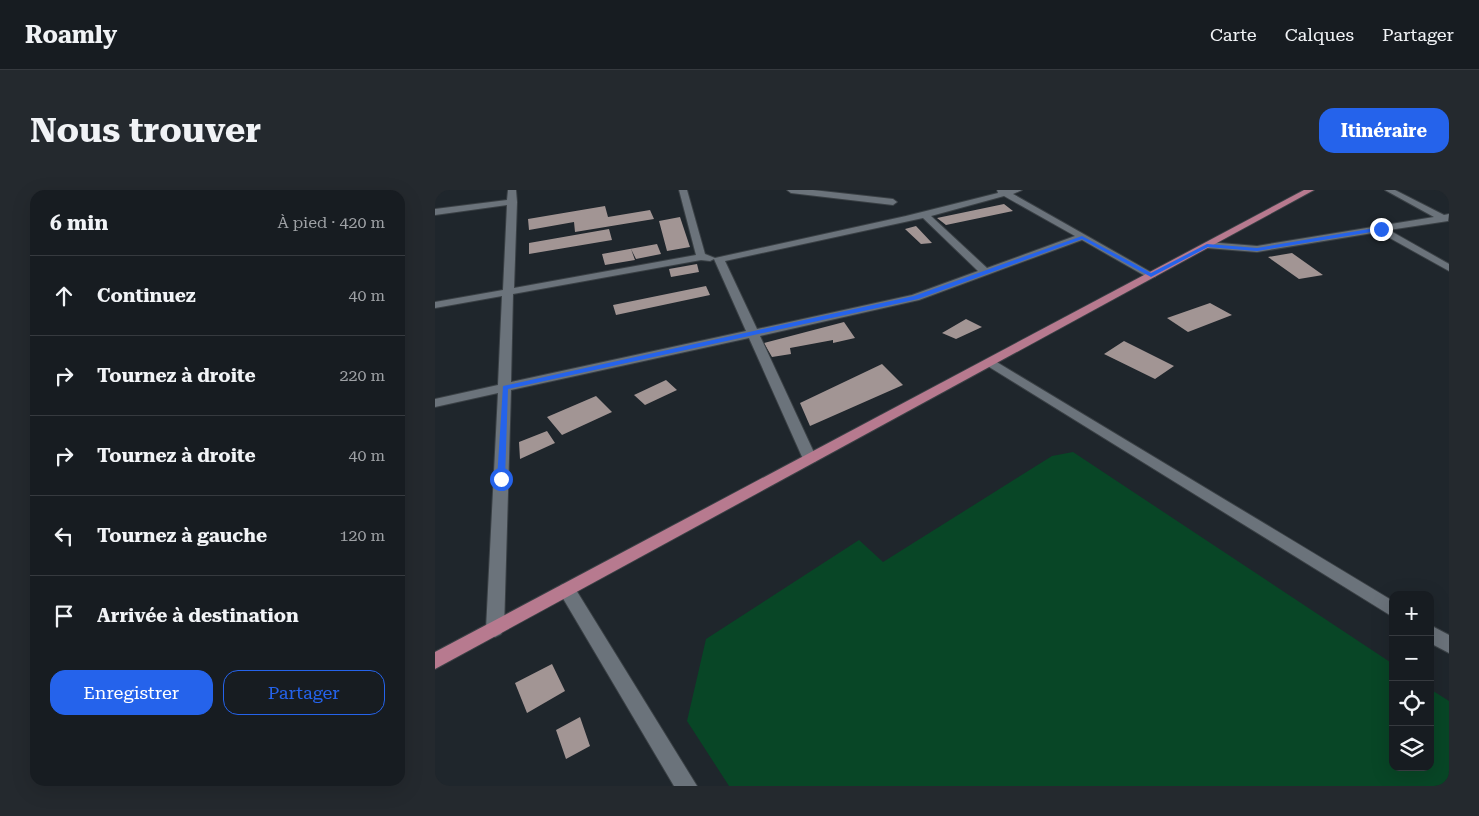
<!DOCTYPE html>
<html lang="fr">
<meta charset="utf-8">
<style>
:root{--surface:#171c21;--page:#24292e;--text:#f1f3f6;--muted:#9ea1a5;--line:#363a3f;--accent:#2563eb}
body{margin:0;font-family:"Roboto Serif",serif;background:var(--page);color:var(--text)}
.controls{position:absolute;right:15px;bottom:15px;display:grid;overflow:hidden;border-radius:10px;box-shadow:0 5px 20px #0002}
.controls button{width:45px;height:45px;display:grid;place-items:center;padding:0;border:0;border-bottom:1px solid var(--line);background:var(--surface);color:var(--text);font:25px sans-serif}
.stop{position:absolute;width:15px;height:15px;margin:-11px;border:4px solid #2563eb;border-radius:50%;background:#fff}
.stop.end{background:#2563eb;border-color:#fff;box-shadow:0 1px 5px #0008}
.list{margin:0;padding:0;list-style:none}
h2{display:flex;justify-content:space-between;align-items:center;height:65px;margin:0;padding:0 20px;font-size:21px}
h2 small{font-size:16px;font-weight:400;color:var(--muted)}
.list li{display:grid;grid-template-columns:32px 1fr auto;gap:15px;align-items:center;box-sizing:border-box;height:80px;padding:0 20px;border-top:1px solid var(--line)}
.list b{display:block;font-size:19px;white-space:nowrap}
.list em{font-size:16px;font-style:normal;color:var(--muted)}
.actions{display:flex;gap:10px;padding:15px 20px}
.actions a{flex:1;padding:11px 0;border:1px solid var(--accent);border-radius:15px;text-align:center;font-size:18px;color:var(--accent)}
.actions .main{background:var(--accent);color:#fff}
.icon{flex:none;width:28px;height:28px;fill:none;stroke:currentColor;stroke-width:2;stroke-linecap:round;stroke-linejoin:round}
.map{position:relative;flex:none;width:1014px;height:596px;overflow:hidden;border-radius:15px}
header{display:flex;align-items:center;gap:30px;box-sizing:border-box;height:70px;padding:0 25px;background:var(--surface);border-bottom:1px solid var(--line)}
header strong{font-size:24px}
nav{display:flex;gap:28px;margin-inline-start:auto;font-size:18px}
.intro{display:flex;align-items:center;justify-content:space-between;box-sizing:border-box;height:120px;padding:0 30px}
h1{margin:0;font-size:35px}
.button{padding:12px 22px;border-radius:15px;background:var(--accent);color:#fff;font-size:18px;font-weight:700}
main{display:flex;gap:30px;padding:0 30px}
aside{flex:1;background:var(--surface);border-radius:15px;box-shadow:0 5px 20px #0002}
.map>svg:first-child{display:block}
.green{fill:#084626}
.building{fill:#a29594}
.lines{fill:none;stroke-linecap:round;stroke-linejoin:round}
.minor-casing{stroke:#3a4045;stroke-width:2}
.major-casing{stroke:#3a4045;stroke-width:2}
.minor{fill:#6b737b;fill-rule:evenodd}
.major{fill:#b77a8f;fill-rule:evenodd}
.route{fill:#2563eb}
</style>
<header>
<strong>Roamly</strong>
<nav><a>Carte</a><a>Calques</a><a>Partager</a></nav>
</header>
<div class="intro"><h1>Nous trouver</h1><a class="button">Itinéraire</a></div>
<main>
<aside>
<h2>6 min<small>À pied · 420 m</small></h2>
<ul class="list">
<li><svg class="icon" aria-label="ahead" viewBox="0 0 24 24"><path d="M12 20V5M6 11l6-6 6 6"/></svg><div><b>Continuez</b></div><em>40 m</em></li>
<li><svg class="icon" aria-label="right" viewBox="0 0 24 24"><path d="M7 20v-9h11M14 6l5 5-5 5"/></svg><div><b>Tournez à droite</b></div><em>220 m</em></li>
<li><svg class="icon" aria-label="right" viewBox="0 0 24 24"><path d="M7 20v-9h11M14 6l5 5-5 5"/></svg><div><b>Tournez à droite</b></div><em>40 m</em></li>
<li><svg class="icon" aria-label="left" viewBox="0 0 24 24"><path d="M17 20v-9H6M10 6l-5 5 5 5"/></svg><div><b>Tournez à gauche</b></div><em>120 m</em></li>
<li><svg class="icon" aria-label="arrive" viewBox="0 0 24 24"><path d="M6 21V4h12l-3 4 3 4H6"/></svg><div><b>Arrivée à destination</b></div></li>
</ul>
<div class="actions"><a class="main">Enregistrer</a><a>Partager</a></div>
</aside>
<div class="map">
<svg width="1014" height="596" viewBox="0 0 1014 596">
<rect width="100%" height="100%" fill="#1f262c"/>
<path class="green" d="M638 262 958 474V577H995V499L1014 511V596H294L252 531 271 449 424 350 448 372 617 266Z"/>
<path class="building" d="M569 14 578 21 511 35 502 28Z
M170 16 173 27 215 20 219 29 140 42 139 32 94 40 93 29Z
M245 27 255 57 232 61 224 31Z
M481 36 497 53 486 54 470 39Z
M174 39 177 50 94 64V53Z
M222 54 226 64 201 69 196 59 200 70 170 75 167 64Z
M857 63 888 85 864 89 833 67Z
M262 74 264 82 236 87 234 79Z
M271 96 275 105 181 125 178 115Z
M775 113 797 125 753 142 732 128Z
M531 129 547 137 521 149 507 143Z
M409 132 420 148 398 153V150L355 158 356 164 337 167 329 153Z
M689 151 739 176 720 189 669 164Z
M447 174 468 195 375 236 365 213Z
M231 190 242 200 210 215 199 205Z
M161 206 177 222 127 245 112 227Z
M112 241 120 253 85 269 84 252Z
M117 474 130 501 92 523 80 493Z
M145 527 155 556 131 569 121 540Z"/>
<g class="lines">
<defs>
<path id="minor" d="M73 0H81L82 12 79 98 261 65 244 0H252L270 64 280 68 471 26 563 3 562 0H587L578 4 721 85 720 87H712L647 50 484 110 325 146 382 269 380 272H370L368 269 314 148 76 200 69 439 66 444 60 447 54 444 51 439 63 203 0 217V209L63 195 67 106 0 118V112L68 100 72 15 0 25V19L72 10ZM569 6 640 46 552 78 496 26ZM488 28 543 81 477 105 322 139 290 71ZM279 69 311 141 76 192 78 104 266 70 275 71Z
M352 0H378L458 9 462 12 458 15 356 3Z
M950 0H960L1009 25 1014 24 1013 31 954 40 1014 74V81L944 42 822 62 772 58 767 55 772 52 822 56 999 27Z
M555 168 958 411V427L551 175 549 172Z
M132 393 138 395 262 596H239L126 405 123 400 126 395Z
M995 435 1014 445V463L995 453Z"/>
<path id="major" d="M869 0H879L0 479V462Z"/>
</defs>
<use href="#minor" class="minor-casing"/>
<use href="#major" class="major-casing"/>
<use href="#minor" class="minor"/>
<use href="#major" class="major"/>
</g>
<path class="route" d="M946 37 948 40 822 61 773 57 716 87 647 49 483 109 73 199 70 289 66 292 62 289 68 196 479 106 647 46 716 83 772 54 822 58Z"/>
</svg>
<div class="controls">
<button>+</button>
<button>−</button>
<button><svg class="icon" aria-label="locate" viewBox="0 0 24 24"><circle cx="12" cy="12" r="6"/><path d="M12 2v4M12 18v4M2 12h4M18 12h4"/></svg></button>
<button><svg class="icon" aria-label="layers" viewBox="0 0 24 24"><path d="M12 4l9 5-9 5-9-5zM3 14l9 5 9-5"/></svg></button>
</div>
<div class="stop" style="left:66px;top:289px"></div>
<div class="stop end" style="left:946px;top:39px"></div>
</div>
</main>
